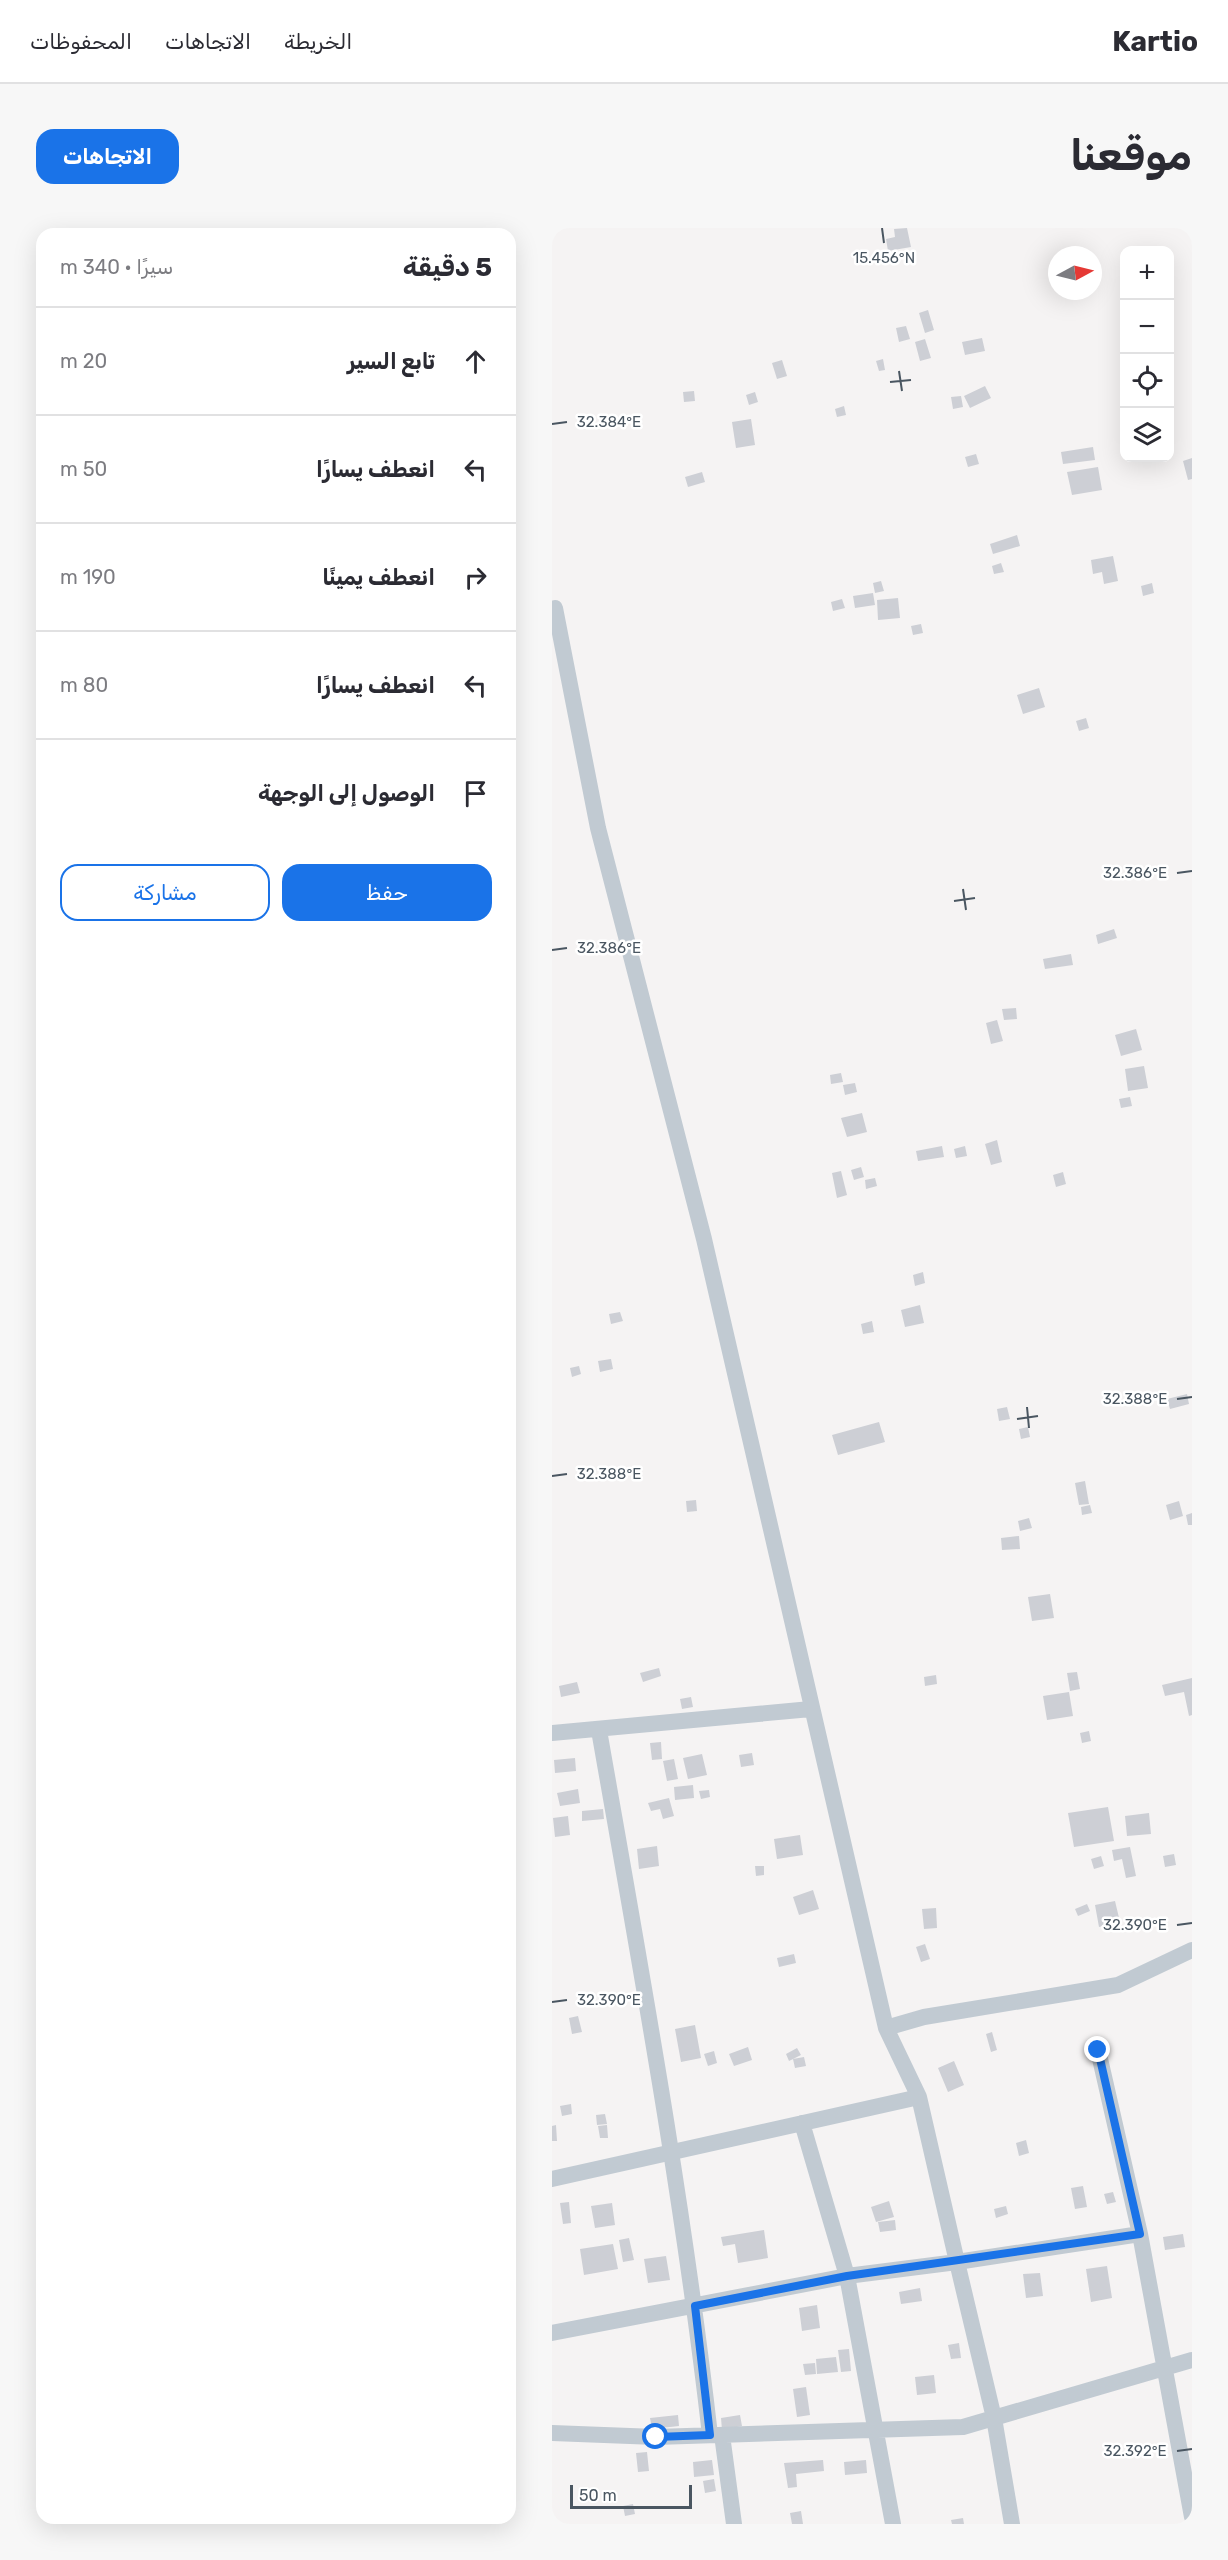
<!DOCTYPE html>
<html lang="ar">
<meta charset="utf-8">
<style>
:root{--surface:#fff;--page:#f7f7f7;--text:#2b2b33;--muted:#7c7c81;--line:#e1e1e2;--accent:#1a73e8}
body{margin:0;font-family:Rubik,"Noto Naskh Arabic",sans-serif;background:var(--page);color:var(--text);direction:rtl}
.controls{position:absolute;right:18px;top:18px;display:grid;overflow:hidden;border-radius:12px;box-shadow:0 6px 24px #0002}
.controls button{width:54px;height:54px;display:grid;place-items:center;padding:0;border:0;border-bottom:2px solid var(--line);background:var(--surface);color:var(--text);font:30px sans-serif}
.compass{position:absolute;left:496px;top:18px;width:54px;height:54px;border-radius:50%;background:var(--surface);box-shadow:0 6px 24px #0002;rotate:83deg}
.scale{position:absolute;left:18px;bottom:15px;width:122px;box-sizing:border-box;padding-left:6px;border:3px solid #4a5661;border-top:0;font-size:16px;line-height:21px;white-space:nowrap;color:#4a5661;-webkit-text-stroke:4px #fff;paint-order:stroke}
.stop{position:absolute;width:18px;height:18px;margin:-14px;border:4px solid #1a73e8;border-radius:50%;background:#fff}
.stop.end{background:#1a73e8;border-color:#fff;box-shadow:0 2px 6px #0008}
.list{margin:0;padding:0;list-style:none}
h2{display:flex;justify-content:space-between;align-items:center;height:78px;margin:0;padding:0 24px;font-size:26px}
h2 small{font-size:20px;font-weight:400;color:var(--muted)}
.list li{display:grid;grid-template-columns:39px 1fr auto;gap:18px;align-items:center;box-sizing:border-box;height:108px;padding:0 24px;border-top:2px solid var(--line)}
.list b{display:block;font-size:22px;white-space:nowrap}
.list em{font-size:20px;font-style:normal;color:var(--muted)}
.actions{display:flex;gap:12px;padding:18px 24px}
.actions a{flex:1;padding:14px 0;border:2px solid var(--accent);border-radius:18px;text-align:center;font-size:21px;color:var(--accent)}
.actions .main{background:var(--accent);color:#fff}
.icon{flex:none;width:33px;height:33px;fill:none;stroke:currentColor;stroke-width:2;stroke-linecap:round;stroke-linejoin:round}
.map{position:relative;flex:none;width:640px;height:2296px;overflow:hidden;direction:ltr;border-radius:18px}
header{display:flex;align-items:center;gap:36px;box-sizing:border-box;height:84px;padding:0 30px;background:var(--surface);border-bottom:2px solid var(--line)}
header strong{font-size:28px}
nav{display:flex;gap:33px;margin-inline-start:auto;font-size:21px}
.intro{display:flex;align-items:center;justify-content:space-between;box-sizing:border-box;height:144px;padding:0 36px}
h1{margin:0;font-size:42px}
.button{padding:15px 27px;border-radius:18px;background:var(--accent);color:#fff;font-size:21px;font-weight:700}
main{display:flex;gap:36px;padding:0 36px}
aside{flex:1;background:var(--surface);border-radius:18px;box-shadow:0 6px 24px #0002}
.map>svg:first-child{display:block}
.building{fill:#cdcfd5}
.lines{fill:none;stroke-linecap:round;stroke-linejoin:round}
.street{stroke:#c1cad2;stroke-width:16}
.route{stroke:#1a73e8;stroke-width:8}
.ticks{fill:none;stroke:#4a5661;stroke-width:2}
.ticks-label{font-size:15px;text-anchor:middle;fill:#4a5661;stroke:#fff;stroke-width:5;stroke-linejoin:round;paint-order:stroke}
</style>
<header>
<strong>Kartio</strong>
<nav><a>الخريطة</a><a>الاتجاهات</a><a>المحفوظات</a></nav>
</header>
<div class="intro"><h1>موقعنا</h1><a class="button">الاتجاهات</a></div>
<main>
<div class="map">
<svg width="640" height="2296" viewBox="0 0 640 2296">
<rect width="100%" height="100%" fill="#f5f3f3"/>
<path class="building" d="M355 0 359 19 336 23 334 11 343 9 342 1Z
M376 82 382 102 373 105 367 85Z
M354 98 358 111 347 114 344 100Z
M430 110 433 123 413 127 410 114Z
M373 111 379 130 368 133 363 114Z
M331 131 333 142 327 143 324 133Z
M230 132 235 148 225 151 220 135Z
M433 158 439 170 418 180 412 168Z
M142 163 143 173 132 174 131 164Z
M203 164 206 174 197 177 194 167Z
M409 168 411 179 401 181 399 169Z
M292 178 294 187 285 189 283 181Z
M199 191 203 217 184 220 180 194Z
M541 219 543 232 511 236 509 224Z
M424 226 427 236 416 239 413 229Z
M640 230V251L636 252 631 233Z
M546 239 550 262 520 267 515 244Z
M150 244 153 254 136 259 133 249Z
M465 307 468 318 441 326 438 316Z
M561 328 566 353 552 356 550 344 541 346 539 332Z
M449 335 452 344 442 346 440 338Z
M329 353 332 363 323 365 321 355Z
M600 355 602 365 591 368 589 358Z
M321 365 323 377 303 380 301 368Z
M346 370 348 390 326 392 325 372Z
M290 371 293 380 281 383 279 374Z
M369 396 371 405 361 407 359 398Z
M487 460 493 479 471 486 465 467Z
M534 490 537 500 527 503 524 493Z
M562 701 565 710 546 716 544 707Z
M519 726 521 737 493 741 491 731Z
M464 780 465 791 452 792 450 781Z
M445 792 451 813 439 816 434 795Z
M584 801 590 822 569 828 563 807Z
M592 838 596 860 576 863 573 841Z
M289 845 291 854 279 856 278 847Z
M303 855 305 864 293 867 291 857Z
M578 869 580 878 569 880 567 871Z
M310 885 315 904 295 909 289 890Z
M445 912 450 934 439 937 433 916Z
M390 918 392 929 366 933 364 923Z
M413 918 415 928 404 930 402 921Z
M309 939 312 949 302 952 299 942Z
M289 943 295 967 285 970 280 945Z
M511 944 514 956 504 959 501 947Z
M323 950 325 958 314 961 313 952Z
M371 1044 373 1055 363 1058 361 1047Z
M368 1077 372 1095 353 1099 349 1082Z
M68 1084 71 1093 59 1096 57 1086Z
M320 1093 322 1104 311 1106 309 1096Z
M59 1131 61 1141 48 1144 46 1133Z
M27 1138 29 1146 20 1149 18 1140Z
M635 1166 637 1176 618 1181 615 1171Z
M455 1179 458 1191 447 1193 445 1181Z
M327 1194 333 1214 286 1227 280 1207Z
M476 1199 478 1209 469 1211 467 1201Z
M533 1253 537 1276 527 1277 523 1255Z
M144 1272 145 1283 135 1284 134 1273Z
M627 1273 631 1288 618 1292 614 1277Z
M538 1277 540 1285 530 1287 529 1279Z
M640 1285V1297H636L634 1287Z
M477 1290 480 1300 468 1303 466 1293Z
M467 1308 468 1321 450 1322 449 1310Z
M498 1366 502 1390 480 1393 476 1369Z
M107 1440 109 1448 91 1454 88 1445Z
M525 1444 528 1461 518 1463 515 1445Z
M384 1447 385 1456 373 1458 372 1449Z
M640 1450V1487L637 1488 632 1464 613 1468 610 1457Z
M25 1454 28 1465 9 1469 7 1458Z
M517 1464 521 1488 495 1492 491 1468Z
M139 1469 141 1479 130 1481 128 1471Z
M537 1503 539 1513 530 1515 528 1505Z
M109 1514 110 1531 100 1532 98 1515Z
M200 1525 202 1537 189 1539 187 1527Z
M150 1526 155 1547 136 1551 131 1530Z
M23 1530 24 1543 3 1545 2 1532Z
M122 1531 126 1551 115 1553 111 1533Z
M141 1557 142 1570 123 1572 122 1559Z
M26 1561 28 1575 8 1578 5 1565Z
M157 1562 158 1569 149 1571 147 1563Z
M117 1570 122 1588 111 1591 108 1581 99 1583 96 1575Z
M556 1579 562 1613 522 1619 516 1585Z
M51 1581 52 1591 30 1593V1583Z
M597 1585 599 1606 575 1608 573 1588Z
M16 1588 18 1607 3 1609 1 1590Z
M248 1607 251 1627 225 1631 222 1611Z
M105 1618 107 1638 87 1641 85 1621Z
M578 1619 584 1648 574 1650 570 1631 562 1633 560 1622Z
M622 1626 624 1637 613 1639 611 1628Z
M549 1628 552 1638 542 1641 539 1631Z
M203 1638H212V1647L204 1648Z
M261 1662 267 1681 247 1687 241 1669Z
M563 1673 568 1694 547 1699 543 1677Z
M535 1676 538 1683 526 1688 523 1681Z
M384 1680 385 1700 372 1701 370 1681Z
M373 1716 378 1731 369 1734 364 1719Z
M242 1726 244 1735 227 1739 225 1730Z
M26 1788 30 1804 20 1806 17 1790Z
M143 1797 149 1830 129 1834 123 1801Z
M440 1804 445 1822 439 1824 434 1806Z
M196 1819 200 1832 182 1838 177 1826Z
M245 1820 249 1827 237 1833 234 1826Z
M162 1823 165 1835 156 1838 152 1826Z
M252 1829 254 1838 243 1840 241 1831Z
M402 1833 412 1857 396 1864 386 1840Z
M19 1876 20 1886 10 1888 8 1878Z
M53 1886 55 1896 45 1897 44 1887Z
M4 1897 5 1913H0V1898Z
M55 1897 56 1910H48L46 1898Z
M474 1912 477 1925 467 1928 464 1915Z
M531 1958 535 1979 523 1981 519 1960Z
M561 1964 564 1974 555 1976 552 1966Z
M337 1973 342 1989 324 1994 319 1979Z
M17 1974 19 1995 11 1996 8 1975Z
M60 1975 63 1997 43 2000 39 1978Z
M454 1978 456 1986 444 1990 442 1981Z
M343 1992 344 2002 328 2004 326 1994Z
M212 2002 216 2030 186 2035 183 2016 171 2018 169 2009Z
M631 2006 633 2019 613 2022 611 2009Z
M77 2010 82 2032 71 2034 67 2012Z
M61 2016 66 2041 32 2047 28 2021Z
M114 2028 118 2052 96 2055 92 2031Z
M555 2038 560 2070 539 2074 534 2041Z
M488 2045 491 2068 474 2070 471 2046Z
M368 2060 370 2073 349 2076 347 2064Z
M265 2077 268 2100 250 2103 247 2080Z
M407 2115 409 2130 399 2131 396 2117Z
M297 2121 299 2143 289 2144 286 2122Z
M284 2129 286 2144 265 2146 264 2131Z
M263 2135 264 2146 253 2147 251 2136Z
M382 2147 384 2165 365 2167 363 2149Z
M254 2159 258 2187 245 2189 241 2161Z
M126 2187 127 2198 100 2201 98 2190Z
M188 2187 190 2198 170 2202 169 2190Z
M95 2224 97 2243 86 2244 84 2225Z
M160 2232 162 2247 142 2249 141 2234Z
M271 2232 272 2243 244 2246 245 2259 236 2260 232 2235Z
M314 2232 315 2245 293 2247 292 2234Z
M162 2251 164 2263 153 2265 151 2253Z
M81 2276 83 2286 73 2288 71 2278Z
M249 2283 251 2296H240L238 2285Z
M411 2290 412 2296H400L399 2292Z"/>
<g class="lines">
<path class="street" d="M3 380 46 600 152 1011 334 1800 367 1869
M47 1502C88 1737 131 1970 158 2207
M0 1505 259 1481
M334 1800 372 1789 566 1757 640 1722
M250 1895 295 2048 341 2296
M0 1951 367 1869 405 2034 588 2006 546 1822
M588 2006 640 2289
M0 2105 295 2048 405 2034 442 2190 460 2296
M0 2205 104 2209 411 2199 640 2132
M170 2207 182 2296"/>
</g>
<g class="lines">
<path class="route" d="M104 2209 158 2207 143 2078 295 2048 588 2006 546 1822"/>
</g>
<path class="ticks" d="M330 0 332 15M347 143 350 163M338 154 359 152M0 196 15 194M625 645 640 643M411 661 414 682M402 673 423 670M0 722 15 720M625 1171 640 1169M475 1179 477 1200M465 1191 486 1188M0 1248 15 1246M625 1697 640 1695M0 1774 15 1772M625 2223 640 2221"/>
<g class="ticks-label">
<text x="332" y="35">15.456°N</text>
<text x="57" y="199">32.384°E</text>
<text x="583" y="650">32.386°E</text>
<text x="57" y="725">32.386°E</text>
<text x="583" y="1176">32.388°E</text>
<text x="57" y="1251">32.388°E</text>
<text x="583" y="1702">32.390°E</text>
<text x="57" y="1777">32.390°E</text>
<text x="583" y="2228">32.392°E</text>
</g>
</svg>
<div class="controls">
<button>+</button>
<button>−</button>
<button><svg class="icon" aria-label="locate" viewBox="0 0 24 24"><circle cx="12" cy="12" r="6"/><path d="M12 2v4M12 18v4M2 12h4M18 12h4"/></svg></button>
<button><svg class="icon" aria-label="layers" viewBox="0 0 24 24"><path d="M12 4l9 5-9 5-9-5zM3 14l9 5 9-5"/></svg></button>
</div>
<svg class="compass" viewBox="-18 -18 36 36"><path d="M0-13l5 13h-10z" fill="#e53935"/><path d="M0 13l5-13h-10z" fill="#7c7c81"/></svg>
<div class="scale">50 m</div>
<div class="stop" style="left:104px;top:2209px"></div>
<div class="stop end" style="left:546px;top:1822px"></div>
</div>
<aside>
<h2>5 دقيقة<small>سيرًا · 340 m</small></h2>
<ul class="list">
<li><svg class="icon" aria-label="ahead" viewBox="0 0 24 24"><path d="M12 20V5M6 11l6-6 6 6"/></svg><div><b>تابع السير</b></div><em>20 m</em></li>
<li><svg class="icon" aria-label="left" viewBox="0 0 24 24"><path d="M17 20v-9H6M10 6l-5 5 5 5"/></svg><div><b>انعطف يسارًا</b></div><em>50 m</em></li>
<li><svg class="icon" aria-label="right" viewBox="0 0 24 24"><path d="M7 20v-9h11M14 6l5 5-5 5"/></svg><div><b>انعطف يمينًا</b></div><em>190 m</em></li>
<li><svg class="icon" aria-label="left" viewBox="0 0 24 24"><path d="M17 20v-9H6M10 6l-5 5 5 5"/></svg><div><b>انعطف يسارًا</b></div><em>80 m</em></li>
<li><svg class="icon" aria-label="arrive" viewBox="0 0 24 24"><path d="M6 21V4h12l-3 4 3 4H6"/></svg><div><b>الوصول إلى الوجهة</b></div></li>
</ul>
<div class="actions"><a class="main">حفظ</a><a>مشاركة</a></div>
</aside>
</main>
